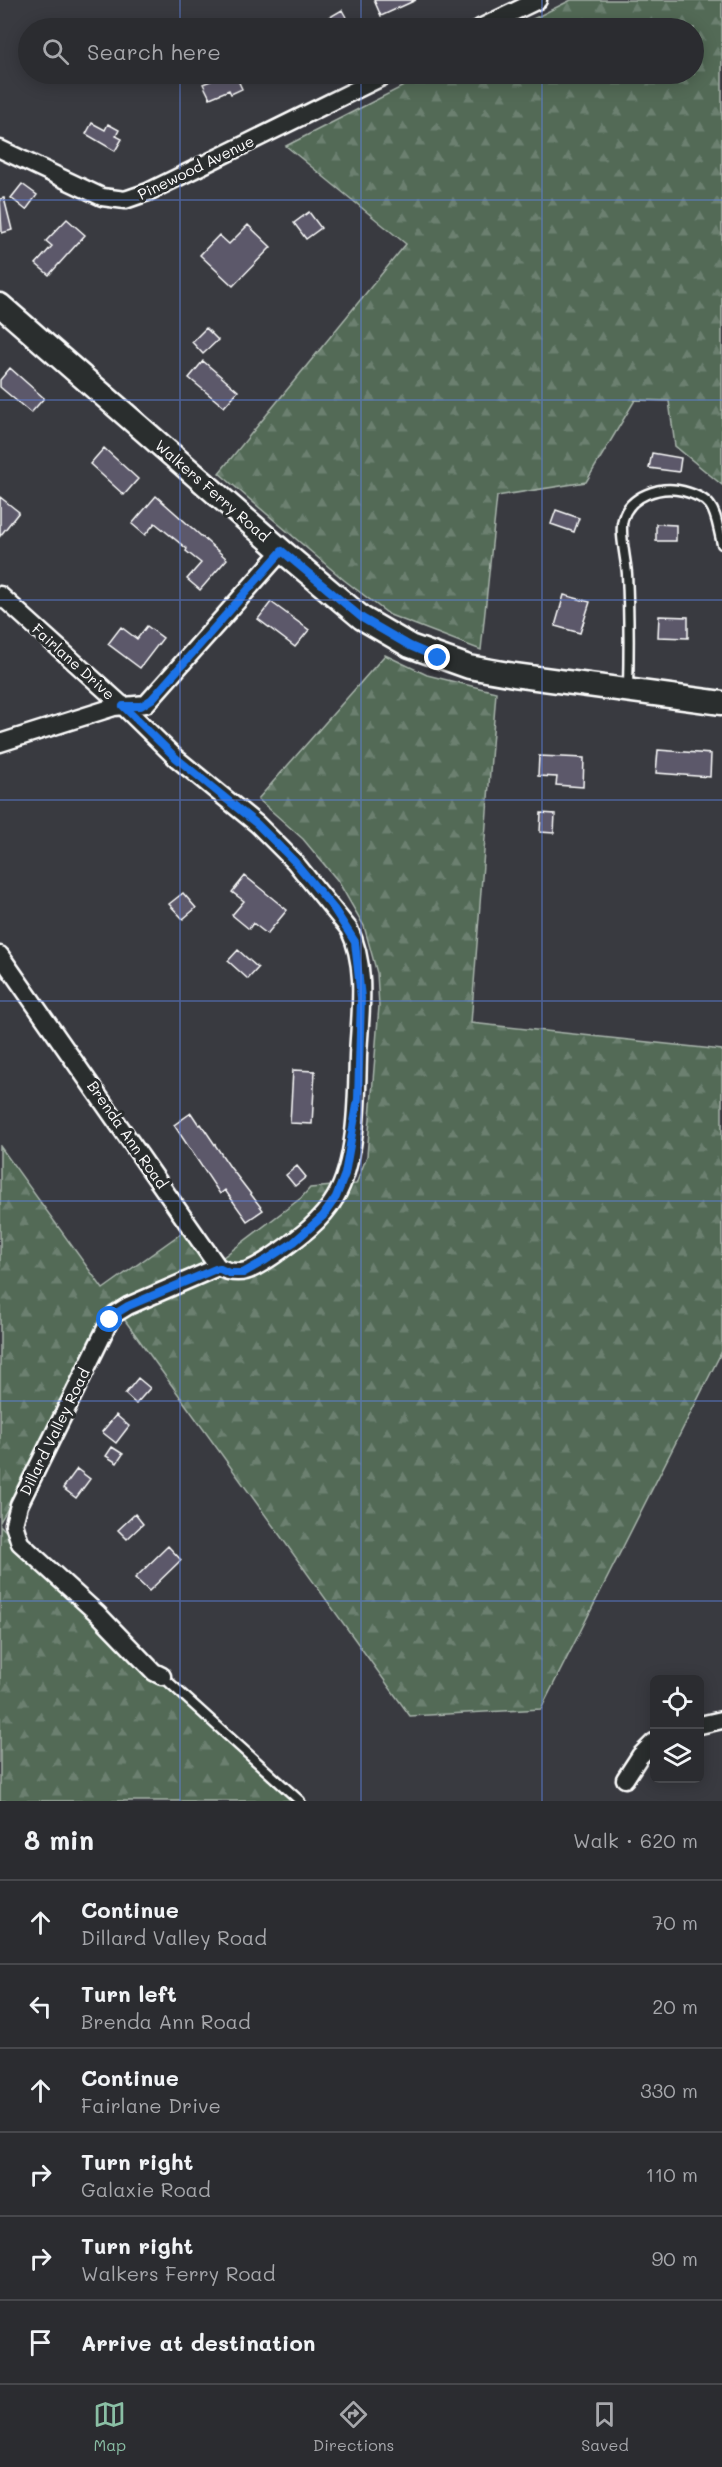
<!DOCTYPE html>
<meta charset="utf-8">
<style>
:root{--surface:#2b2c30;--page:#333438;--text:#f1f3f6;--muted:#a6a7ab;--line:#47484c;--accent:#8abfa5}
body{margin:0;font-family:Mali,sans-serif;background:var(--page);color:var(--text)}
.controls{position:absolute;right:18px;bottom:18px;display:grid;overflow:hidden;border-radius:9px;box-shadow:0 3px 15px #0003}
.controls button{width:54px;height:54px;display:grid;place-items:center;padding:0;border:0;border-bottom:2px solid var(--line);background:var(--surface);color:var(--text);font:30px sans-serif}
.stop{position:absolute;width:18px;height:18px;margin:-14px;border:4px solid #1a73e8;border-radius:50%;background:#fff}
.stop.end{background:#1a73e8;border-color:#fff;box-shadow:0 2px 6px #0008}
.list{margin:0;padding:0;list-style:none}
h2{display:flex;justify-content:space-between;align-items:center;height:78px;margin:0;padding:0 24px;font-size:26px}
h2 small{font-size:20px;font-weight:400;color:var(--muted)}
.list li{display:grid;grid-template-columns:39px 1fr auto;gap:18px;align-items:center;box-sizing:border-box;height:84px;padding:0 24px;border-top:2px solid var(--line)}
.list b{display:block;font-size:22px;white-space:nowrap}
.list p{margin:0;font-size:20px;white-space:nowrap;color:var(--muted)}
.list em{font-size:20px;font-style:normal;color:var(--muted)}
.icon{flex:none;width:33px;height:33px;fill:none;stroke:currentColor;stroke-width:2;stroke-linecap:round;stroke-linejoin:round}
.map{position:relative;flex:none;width:722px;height:1801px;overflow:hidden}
.search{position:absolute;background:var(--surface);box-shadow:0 3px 15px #0003;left:18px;right:18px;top:18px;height:66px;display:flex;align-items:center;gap:15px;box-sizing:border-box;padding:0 21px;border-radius:33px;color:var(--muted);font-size:22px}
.sheet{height:582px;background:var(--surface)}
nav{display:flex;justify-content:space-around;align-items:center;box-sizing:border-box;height:84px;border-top:2px solid var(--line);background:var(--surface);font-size:16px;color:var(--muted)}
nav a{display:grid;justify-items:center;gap:3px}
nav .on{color:var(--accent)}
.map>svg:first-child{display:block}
.forest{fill:url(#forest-firs);stroke:#a8b4ab;stroke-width:1.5}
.building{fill:#5b586a;stroke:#fff;stroke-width:1.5}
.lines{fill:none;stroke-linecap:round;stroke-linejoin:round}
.lane-casing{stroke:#fff;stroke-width:13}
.street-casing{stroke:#fff;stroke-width:21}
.secondary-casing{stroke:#fff;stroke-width:27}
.lane{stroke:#2a2d2e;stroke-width:8}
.street{stroke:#2a2d2e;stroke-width:16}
.secondary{stroke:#2a2d2e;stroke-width:22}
.route{stroke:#1a73e8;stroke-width:8}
.grid{fill:none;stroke:#6183e4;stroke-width:1.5;stroke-opacity:0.55}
.labels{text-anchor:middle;stroke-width:6;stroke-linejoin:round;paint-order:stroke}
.street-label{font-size:15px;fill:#fff;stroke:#2a2d2e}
</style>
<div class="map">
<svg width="722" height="1801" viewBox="0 0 722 1801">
<defs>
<pattern id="forest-firs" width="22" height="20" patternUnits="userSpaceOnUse" patternTransform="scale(1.5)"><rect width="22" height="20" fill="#526a57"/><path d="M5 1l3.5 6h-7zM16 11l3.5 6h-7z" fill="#6c8070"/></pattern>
</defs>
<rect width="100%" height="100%" fill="#393a40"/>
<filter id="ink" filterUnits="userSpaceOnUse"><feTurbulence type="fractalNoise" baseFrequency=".0167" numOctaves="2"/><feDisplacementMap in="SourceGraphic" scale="12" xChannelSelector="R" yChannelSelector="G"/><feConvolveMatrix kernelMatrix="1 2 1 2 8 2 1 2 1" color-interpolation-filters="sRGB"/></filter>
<g filter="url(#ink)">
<path class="forest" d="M571 0H722V485L675 446 669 401 635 400 586 482 497 496 481 650 390 615 344 580 219 473 406 244 286 146 427 74H694V28H515Z
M385 655 427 675 496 692 471 1023 722 1050V1351L541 1709 410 1716 119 1312 0 1522V1146L103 1289 183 1232 210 1267 301 1198 310 1188 356 1184 367 1156 379 1006 377 973 364 926 338 881 303 839 258 799Z
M0 1525 72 1601 306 1801H0Z"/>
<path class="building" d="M374 0H416L381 16Z
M342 10 352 28H336L330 17Z
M228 74H235L242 89 231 94 229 90 210 98 203 84Z
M92 123 105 130 108 124 119 130 116 136 122 139 115 151 86 134Z
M22 184 37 195 26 210 11 198Z
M4 198 12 230 2 233 0 199Z
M309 212 321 228 306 239 294 223Z
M67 219 85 235 49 275 36 264 52 246 46 241Z
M248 225 271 247 233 286 200 255 219 235 229 244Z
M206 328 218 340 203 354 192 342Z
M203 361 238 391 224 407 189 378Z
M10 368 44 398 31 413 0 387V380Z
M104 448 138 479 124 495 90 464Z
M652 453 681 458 679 472 649 468Z
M156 496 227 559 200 590 187 579 201 563 186 551 187 549 155 523 145 535 132 524Z
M0 497 19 512 0 536Z
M556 510 579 518 574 532 551 524Z
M656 524 676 525V541H656Z
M564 595 590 602 580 633 555 626Z
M271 602 309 630 295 647 258 619Z
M659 616 688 617V638L658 637Z
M147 626 163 638 140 668 108 644 121 627 137 639Z
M658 750 711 754 710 777 656 773Z
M539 756 584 758 583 787 556 785 557 777 538 776Z
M541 813 555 814 554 833 540 832Z
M245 876 287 910 267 934 253 923 249 929 232 915 244 901 232 892Z
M183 893 196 908 183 919 169 904Z
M238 950 258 968 248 979 228 961Z
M293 1070 315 1071 312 1124 290 1123Z
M191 1113 199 1125 201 1124 230 1167 263 1210 247 1221 225 1190 220 1194 174 1125Z
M297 1166 306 1177 295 1186 286 1175Z
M138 1378 150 1388 136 1404 125 1394Z
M116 1415 129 1426 116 1443 102 1432Z
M112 1447 123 1454 117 1463 106 1456Z
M77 1469 90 1479 76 1498 63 1488Z
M135 1514 143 1524 127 1539 118 1530Z
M168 1546 181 1560 149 1591 135 1578Z"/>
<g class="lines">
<defs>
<path id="lane" d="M628 688C629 649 629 612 627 574 626 559 619 532 623 519 629 496 660 485 683 491 717 500 714 512 722 544
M162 1676 300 1801"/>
<path id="street" d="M480 28 538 0
M0 149 102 197 125 200 148 192 388 74
M0 595 123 706 176 758 257 824 294 861 349 929C368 967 360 1014 358 1055 357 1097 357 1162 335 1198 321 1222 298 1238 276 1254 255 1268 242 1279 218 1267L0 955
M0 743 114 707 146 704 282 551
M162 1676 154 1672 98 1614 20 1543 14 1524 19 1505 110 1320 115 1314 128 1306 218 1267
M700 1725 722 1720
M625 1779 640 1756 654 1742"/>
<path id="secondary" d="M0 305 282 551 362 618 410 646 469 667 514 675 722 703"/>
</defs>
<use href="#lane" class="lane-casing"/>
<use href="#street" class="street-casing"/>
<use href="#secondary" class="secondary-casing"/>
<use href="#lane" class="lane"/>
<use href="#street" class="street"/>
<use href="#secondary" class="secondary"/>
</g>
</g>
<g class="lines" filter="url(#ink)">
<path class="route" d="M110 1320 115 1314 128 1306 218 1268 229 1273H243L266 1260 294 1242 323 1216 336 1197 345 1174 358 1099 361 998 355 942 334 909 294 861 257 824 176 758 123 706H141L152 699 282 551 362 618 410 646 438 658"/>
</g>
<path class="grid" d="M180 0V28M361 0V28M542 0V28M180 74V1801M361 74V1801M542 74V1801M0 200H722M0 400H722M0 600H722M0 800H722M0 1001H722M0 1201H722M0 1401H722M0 1601H722"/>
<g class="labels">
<g class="street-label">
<text transform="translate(196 168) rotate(-26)" y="5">Pinewood Avenue</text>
<text transform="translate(212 491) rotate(41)" y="5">Walkers Ferry Road</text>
<text transform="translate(73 662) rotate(42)" y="5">Fairlane Drive</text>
<text transform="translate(127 1135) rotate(55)" y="5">Brenda Ann Road</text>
<text transform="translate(55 1432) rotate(-64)" y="5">Dillard Valley Road</text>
</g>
</g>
</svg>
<div class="controls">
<button><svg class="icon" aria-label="locate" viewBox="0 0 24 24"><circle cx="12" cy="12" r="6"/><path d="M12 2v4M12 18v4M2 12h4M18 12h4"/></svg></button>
<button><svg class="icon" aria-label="layers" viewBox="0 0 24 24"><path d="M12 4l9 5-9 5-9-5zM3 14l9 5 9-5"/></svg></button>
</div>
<div class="stop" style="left:110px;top:1320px"></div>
<div class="stop end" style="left:438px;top:658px"></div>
<div class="search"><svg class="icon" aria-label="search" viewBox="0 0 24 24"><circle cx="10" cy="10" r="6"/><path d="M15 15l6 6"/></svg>Search here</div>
</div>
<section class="sheet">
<h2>8 min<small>Walk · 620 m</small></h2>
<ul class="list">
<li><svg class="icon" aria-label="ahead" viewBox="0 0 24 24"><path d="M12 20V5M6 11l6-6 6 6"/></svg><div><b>Continue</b><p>Dillard Valley Road</p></div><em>70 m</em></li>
<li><svg class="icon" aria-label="left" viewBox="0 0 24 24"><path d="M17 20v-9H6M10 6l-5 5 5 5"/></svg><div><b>Turn left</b><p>Brenda Ann Road</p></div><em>20 m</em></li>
<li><svg class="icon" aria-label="ahead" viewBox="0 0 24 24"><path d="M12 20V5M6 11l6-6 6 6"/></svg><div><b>Continue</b><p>Fairlane Drive</p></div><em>330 m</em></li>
<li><svg class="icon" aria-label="right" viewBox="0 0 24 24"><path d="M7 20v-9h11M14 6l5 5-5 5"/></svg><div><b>Turn right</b><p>Galaxie Road</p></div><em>110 m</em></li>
<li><svg class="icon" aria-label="right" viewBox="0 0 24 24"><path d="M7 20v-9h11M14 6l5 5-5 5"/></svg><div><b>Turn right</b><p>Walkers Ferry Road</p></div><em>90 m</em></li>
<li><svg class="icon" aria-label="arrive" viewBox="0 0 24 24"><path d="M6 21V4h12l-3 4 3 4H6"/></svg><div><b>Arrive at destination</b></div></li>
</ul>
</section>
<nav>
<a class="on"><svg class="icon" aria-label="map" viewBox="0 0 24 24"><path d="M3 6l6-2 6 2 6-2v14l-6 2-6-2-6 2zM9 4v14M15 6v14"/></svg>Map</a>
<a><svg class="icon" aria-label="directions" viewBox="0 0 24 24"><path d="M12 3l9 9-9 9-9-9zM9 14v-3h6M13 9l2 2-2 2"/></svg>Directions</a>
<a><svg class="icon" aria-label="saved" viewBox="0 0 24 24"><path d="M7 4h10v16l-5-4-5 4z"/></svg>Saved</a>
</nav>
